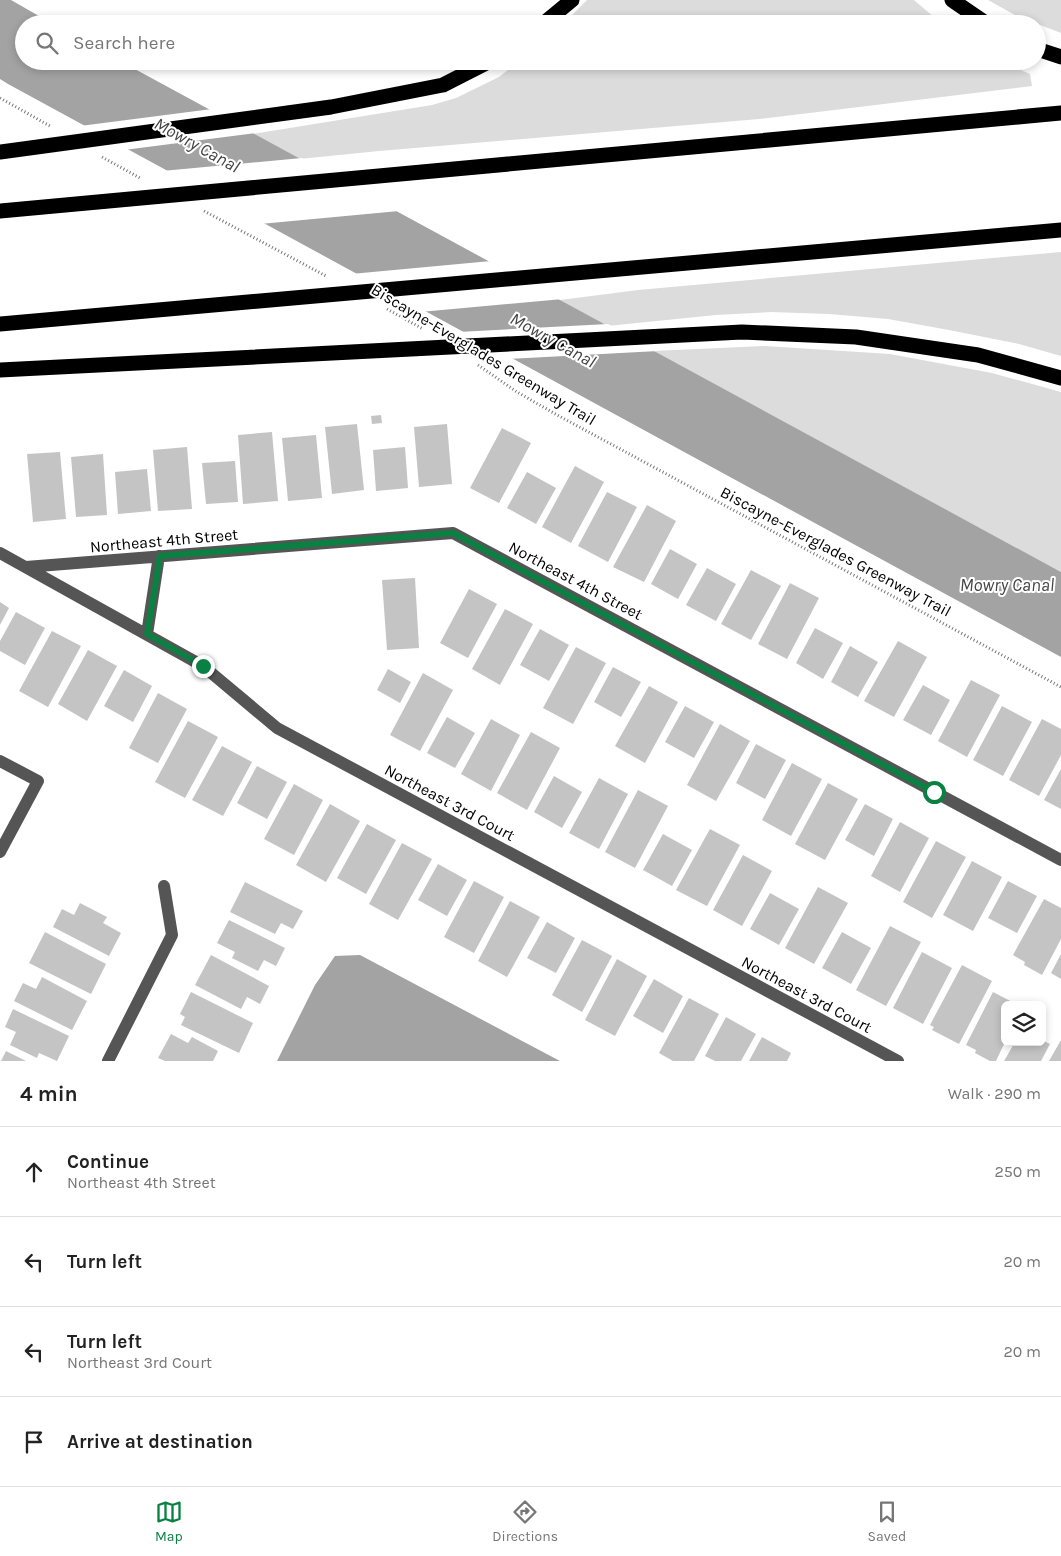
<!DOCTYPE html>
<meta charset="utf-8">
<style>
:root{--surface:#fff;--page:#f6f6f6;--text:#222;--muted:#767676;--line:#e0e0e0;--accent:#0b8043}
body{margin:0;font-family:Karla,sans-serif;background:var(--page);color:var(--text)}
.controls{position:absolute;right:15px;bottom:15px;display:grid;overflow:hidden;border-radius:8px;box-shadow:0 2px 8px #0003}
.controls button{width:45px;height:45px;display:grid;place-items:center;padding:0;border:0;border-bottom:1px solid var(--line);background:var(--surface);color:var(--text);font:25px sans-serif}
.stop{position:absolute;width:15px;height:15px;margin:-11px;border:4px solid #0b8043;border-radius:50%;background:#fff}
.stop.end{background:#0b8043;border-color:#fff;box-shadow:0 1px 5px #0008}
.list{margin:0;padding:0;list-style:none}
h2{display:flex;justify-content:space-between;align-items:center;height:65px;margin:0;padding:0 20px;font-size:21px}
h2 small{font-size:16px;font-weight:400;color:var(--muted)}
.list li{display:grid;grid-template-columns:32px 1fr auto;gap:15px;align-items:center;box-sizing:border-box;height:90px;padding:0 20px;border-top:1px solid var(--line)}
.list b{display:block;font-size:19px;white-space:nowrap}
.list p{margin:0;font-size:16px;white-space:nowrap;color:var(--muted)}
.list em{font-size:16px;font-style:normal;color:var(--muted)}
.icon{flex:none;width:28px;height:28px;fill:none;stroke:currentColor;stroke-width:2;stroke-linecap:round;stroke-linejoin:round}
.map{position:relative;flex:none;width:1061px;height:1061px;overflow:hidden}
.search{position:absolute;background:var(--surface);box-shadow:0 2px 8px #0003;left:15px;right:15px;top:15px;height:55px;display:flex;align-items:center;gap:12px;box-sizing:border-box;padding:0 18px;border-radius:28px;color:var(--muted);font-size:19px}
.sheet{height:425px;background:var(--surface)}
nav{display:flex;justify-content:space-around;align-items:center;box-sizing:border-box;height:70px;border-top:1px solid var(--line);background:var(--surface);font-size:14px;color:var(--muted)}
nav a{display:grid;justify-items:center;gap:2px}
nav .on{color:var(--accent)}
.map>svg:first-child{display:block}
.green{fill:#dcdcdc}
.water{fill:#a3a3a3}
.pier{fill:#fff}
.building{fill:#c4c4c4}
.lines{fill:none;stroke-linecap:round;stroke-linejoin:round}
.path{stroke:#777;stroke-width:3;stroke-dasharray:1 2.5;stroke-linecap:butt}
.minor{stroke:#555;stroke-width:12}
.highway{stroke:#000;stroke-width:15}
.route{stroke:#0b8043;stroke-width:6}
.labels{text-anchor:middle;stroke-width:4;stroke-linejoin:round;paint-order:stroke}
.street-label{font-size:16px;fill:#000;stroke:#fff}
.water-label{font-size:18px;font-style:italic;fill:#444;stroke:#fff}
</style>
<div class="map">
<svg width="1061" height="1061" viewBox="0 0 1061 1061">
<rect width="100%" height="100%" fill="#fff"/>
<path class="green" d="M587 0H914L942 24H563Z
M988 0H1061V33L1015 15Z
M519 61H1001L1030 74 1032 86 759 119 379 151 299 159 252 134 432 105 456 98 499 77Z
M1061 252V356L1019 344 949 330 888 319 829 314 771 312 716 315 607 326 560 300 638 290Z
M765 346 890 354 992 373 1061 392V572L653 351Z"/>
<path class="water" d="M0 0H11L53 24H24V61H120L1061 572V657L8 84 0 79Z
M360 955 560 1061H277L315 985 335 956Z"/>
<path class="pier" d="M212 109 256 133 124 150 80 126Z
M302 158 399 211 260 224 162 171Z
M491 261 563 299 420 312 351 274Z
M608 324 658 351 508 359 458 332Z"/>
<path class="building" d="M381 415 382 423 372 424 371 416Z
M357 424 364 490 332 494 325 427Z
M447 424 452 484 419 487 414 427Z
M502 428 531 443 499 503 470 488Z
M272 432 278 501 243 504 238 435Z
M316 435 322 498 288 501 282 438Z
M187 447 192 509 158 511 153 450Z
M405 447 408 488 376 491 373 450Z
M60 452 66 519 33 522 27 454Z
M103 454 107 515 76 517 71 457Z
M235 461 238 502 206 504 202 463Z
M575 466 604 482 571 543 542 527Z
M147 469 151 511 118 514 115 472Z
M527 472 556 488 536 524 507 508Z
M607 492 637 507 608 562 578 546Z
M647 505 676 521 644 582 613 567Z
M670 549 697 564 678 599 651 584Z
M707 568 736 584 716 621 686 605Z
M751 570 781 586 751 640 721 624Z
M415 578 419 648 387 650 382 580Z
M790 583 819 598 787 659 758 644Z
M469 589 497 604 468 658 440 643Z
M0 602 9 608 0 625Z
M505 609 533 624 500 685 472 669Z
M16 612 45 628 25 665 0 651V641Z
M815 628 843 643 823 679 796 663Z
M540 629 569 645 549 681 520 665Z
M52 631 81 646 48 707 19 691Z
M898 641 927 657 894 717 864 701Z
M850 646 878 662 858 697 831 682Z
M576 647 606 663 573 724 543 708Z
M88 650 117 666 87 721 58 704Z
M613 667 641 682 621 717 594 702Z
M388 669 411 682 400 703 377 690Z
M124 670 152 686 133 722 104 706Z
M423 673 453 690 420 751 390 735Z
M971 680 1000 695 967 757 938 741Z
M923 685 950 700 931 735 903 720Z
M649 686 678 702 645 763 615 746Z
M158 693 187 709 158 763 129 748Z
M685 706 714 722 694 758 665 742Z
M1002 706 1032 722 1003 776 973 760Z
M447 717 475 733 455 768 427 753Z
M491 719 520 735 491 791 461 774Z
M1042 719 1061 729V755L1039 796 1009 780Z
M188 721 218 737 185 798 155 782Z
M720 724 750 741 716 801 687 785Z
M531 732 560 748 527 810 497 793Z
M756 744 786 760 765 799 736 783Z
M222 746 252 762 223 816 192 800Z
M792 763 822 779 791 836 762 820Z
M257 766 287 782 267 819 237 803Z
M1061 769V809L1044 800Z
M554 776 582 792 562 828 534 812Z
M599 778 628 794 599 849 569 833Z
M828 783 858 799 825 860 795 844Z
M294 784 323 800 294 855 264 839Z
M638 790 668 806 635 868 605 852Z
M330 804 360 821 326 882 296 865Z
M865 804 893 819 874 856 845 840Z
M900 822 929 838 900 892 871 876Z
M367 824 396 840 366 894 337 878Z
M710 829 740 845 707 906 676 890Z
M663 834 692 850 672 886 643 870Z
M936 841 966 857 932 918 903 902Z
M402 843 432 859 398 920 369 904Z
M743 855 772 871 742 926 713 910Z
M972 861 1002 877 973 931 943 915Z
M438 864 467 880 447 916 418 900Z
M474 881 504 897 474 953 444 937Z
M1008 881 1037 896 1017 933 988 918Z
M245 882 303 911 293 929 281 923 275 934 230 912Z
M818 887 848 903 814 964 785 948Z
M770 893 799 909 779 945 750 929Z
M1044 899 1061 908V939L1042 975 1024 965 1025 962 1013 955Z
M510 901 540 917 507 977 478 961Z
M80 903 107 917 103 923 121 933 109 956 53 927 62 909 74 915Z
M229 920 285 948 276 966 264 960 258 971 232 958 235 952 217 943Z
M547 922 575 938 556 973 527 958Z
M890 926 921 942 886 1006 856 990Z
M45 932 106 964 91 994 29 963Z
M842 932 871 948 851 984 822 968Z
M582 940 612 956 582 1012 552 995Z
M922 952 952 968 923 1024 893 1008Z
M1061 954V979L1051 973Z
M211 955 269 986 260 1004 247 997 241 1009 195 985Z
M617 959 647 976 615 1036 585 1020Z
M962 965 992 981 959 1044 932 1030 934 1027 930 1025Z
M42 977 87 1001 72 1030 14 1001 23 983 36 989Z
M654 979 683 996 663 1033 633 1016Z
M191 992 253 1023 239 1053 181 1025 185 1017 180 1014Z
M993 992 1018 1005H1005V1042L996 1061H990L975 1053 976 1050 966 1045Z
M689 998 719 1014 694 1061H673L659 1053Z
M13 1009 69 1036 57 1061 39 1053 37 1058 10 1045 16 1032 5 1027Z
M726 1017 756 1034 741 1061H715L705 1056Z
M171 1034 188 1043 192 1037 218 1051 213 1061H165L158 1058Z
M762 1037 791 1053 787 1061H749Z
M1042 1040 1050 1044 1041 1061H1004L1015 1042H1042Z
M1061 1040V1061H1049Z
M6 1051 26 1061H1Z"/>
<g class="lines">
<path class="path" d="M0 98 50 126
M102 157 140 178
M204 211 326 276
M387 309 423 329
M478 365 517 392 559 416 1061 687"/>
<path class="minor" d="M0 553 203 666 277 728 898 1061
M26 567 453 533 1061 860
M147 634 159 556
M0 761 38 781 0 852
M108 1061 172 935 164 886"/>
<path class="highway" d="M952 0 987 24
M543 24 572 0
M1037 49 1061 57
M0 152 331 107 443 85 490 61
M0 211 1061 113
M0 324 1061 230
M0 370 742 332 856 337 978 355 1061 378"/>
</g>
<g class="lines">
<path class="route" d="M203 666 147 634 160 556 453 533 934 792"/>
</g>
<g class="labels">
<g class="street-label">
<text transform="translate(484 354) rotate(31)" y="6">Biscayne-Everglades Greenway Trail</text>
<text transform="translate(164 540) rotate(-5)" y="6">Northeast 4th Street</text>
<text transform="translate(836 551) rotate(28)" y="6">Biscayne-Everglades Greenway Trail</text>
<text transform="translate(576 580) rotate(28)" y="6">Northeast 4th Street</text>
<text transform="translate(450 802) rotate(28)" y="6">Northeast 3rd Court</text>
<text transform="translate(807 994) rotate(28)" y="6">Northeast 3rd Court</text>
</g>
<g class="water-label">
<text transform="translate(197 145) rotate(29)" y="6">Mowry Canal</text>
<text transform="translate(553 340) rotate(29)" y="6">Mowry Canal</text>
<text x="1007" y="591">Mowry Canal</text>
</g>
</g>
</svg>
<div class="controls">
<button><svg class="icon" aria-label="layers" viewBox="0 0 24 24"><path d="M12 4l9 5-9 5-9-5zM3 14l9 5 9-5"/></svg></button>
</div>
<div class="stop" style="left:934px;top:792px"></div>
<div class="stop end" style="left:203px;top:666px"></div>
<div class="search"><svg class="icon" aria-label="search" viewBox="0 0 24 24"><circle cx="10" cy="10" r="6"/><path d="M15 15l6 6"/></svg>Search here</div>
</div>
<section class="sheet">
<h2>4 min<small>Walk · 290 m</small></h2>
<ul class="list">
<li><svg class="icon" aria-label="ahead" viewBox="0 0 24 24"><path d="M12 20V5M6 11l6-6 6 6"/></svg><div><b>Continue</b><p>Northeast 4th Street</p></div><em>250 m</em></li>
<li><svg class="icon" aria-label="left" viewBox="0 0 24 24"><path d="M17 20v-9H6M10 6l-5 5 5 5"/></svg><div><b>Turn left</b></div><em>20 m</em></li>
<li><svg class="icon" aria-label="left" viewBox="0 0 24 24"><path d="M17 20v-9H6M10 6l-5 5 5 5"/></svg><div><b>Turn left</b><p>Northeast 3rd Court</p></div><em>20 m</em></li>
<li><svg class="icon" aria-label="arrive" viewBox="0 0 24 24"><path d="M6 21V4h12l-3 4 3 4H6"/></svg><div><b>Arrive at destination</b></div></li>
</ul>
</section>
<nav>
<a class="on"><svg class="icon" aria-label="map" viewBox="0 0 24 24"><path d="M3 6l6-2 6 2 6-2v14l-6 2-6-2-6 2zM9 4v14M15 6v14"/></svg>Map</a>
<a><svg class="icon" aria-label="directions" viewBox="0 0 24 24"><path d="M12 3l9 9-9 9-9-9zM9 14v-3h6M13 9l2 2-2 2"/></svg>Directions</a>
<a><svg class="icon" aria-label="saved" viewBox="0 0 24 24"><path d="M7 4h10v16l-5-4-5 4z"/></svg>Saved</a>
</nav>
